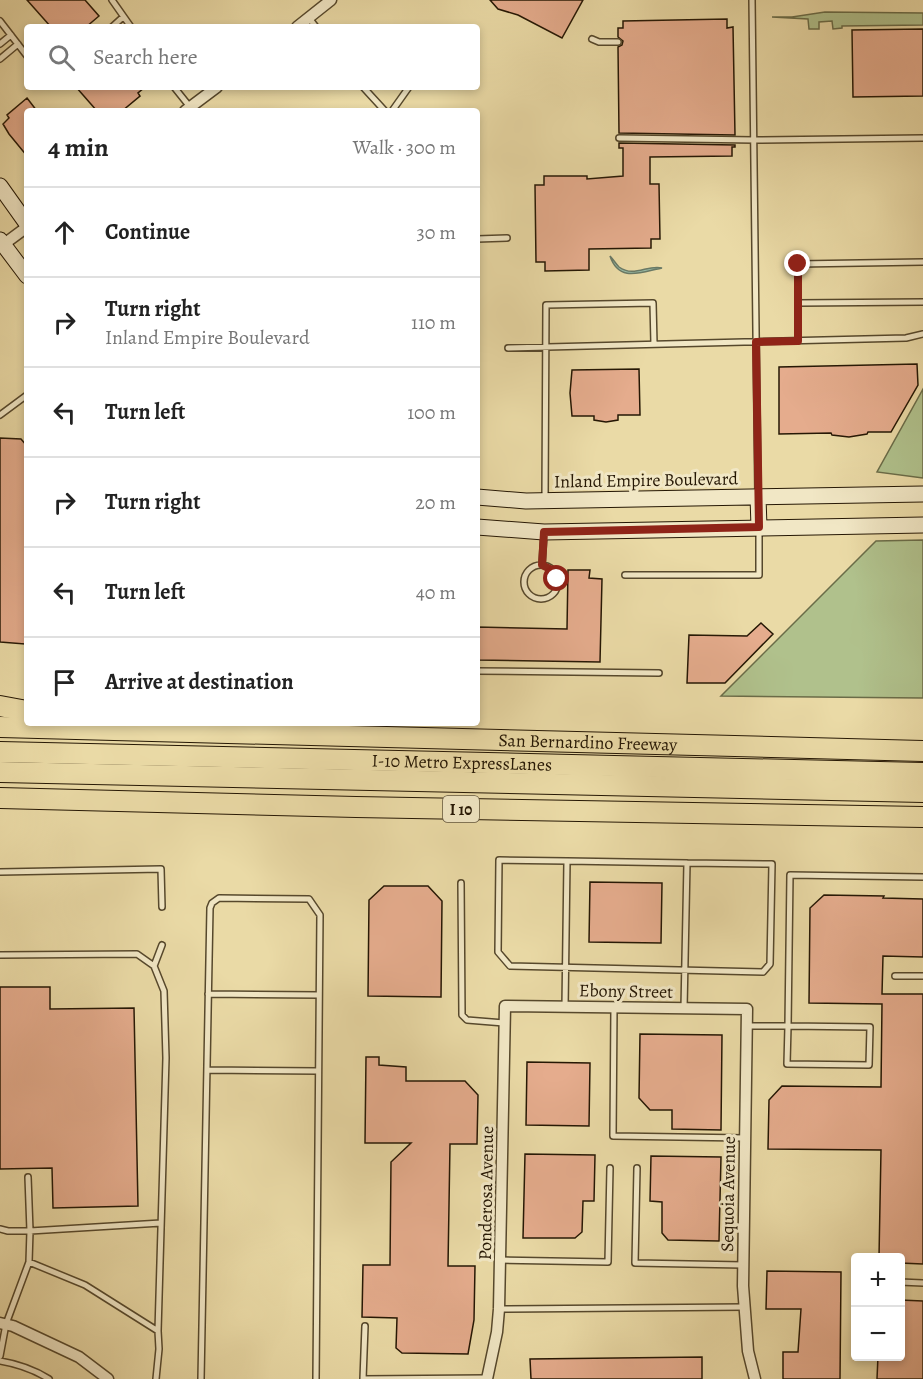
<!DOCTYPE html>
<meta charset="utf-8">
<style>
:root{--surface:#fff;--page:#f6f6f6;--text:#222;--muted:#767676;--line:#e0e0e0}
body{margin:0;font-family:Alegreya,serif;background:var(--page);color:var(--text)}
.controls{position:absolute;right:18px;bottom:18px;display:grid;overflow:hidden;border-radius:6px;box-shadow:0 3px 9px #0003}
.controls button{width:54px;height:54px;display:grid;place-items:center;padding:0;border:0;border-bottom:2px solid var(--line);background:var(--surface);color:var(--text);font:30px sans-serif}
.stop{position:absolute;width:18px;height:18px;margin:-14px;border:4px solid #8f2418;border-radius:50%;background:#fff}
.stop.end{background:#8f2418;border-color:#fff;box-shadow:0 2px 6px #0008}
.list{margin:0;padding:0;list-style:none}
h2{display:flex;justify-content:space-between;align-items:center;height:78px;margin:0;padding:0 24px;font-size:26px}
h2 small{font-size:20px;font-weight:400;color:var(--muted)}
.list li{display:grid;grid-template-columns:39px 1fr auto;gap:18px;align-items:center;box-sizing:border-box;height:90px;padding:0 24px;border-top:2px solid var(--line)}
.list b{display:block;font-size:22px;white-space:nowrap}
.list p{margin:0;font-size:20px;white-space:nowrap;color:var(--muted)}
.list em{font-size:20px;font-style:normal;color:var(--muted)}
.icon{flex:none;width:33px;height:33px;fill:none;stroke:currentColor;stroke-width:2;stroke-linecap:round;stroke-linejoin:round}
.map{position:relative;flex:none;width:923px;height:1379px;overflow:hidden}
.search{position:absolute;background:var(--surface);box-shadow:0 3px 9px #0003;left:24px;top:24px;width:456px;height:66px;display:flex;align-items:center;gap:15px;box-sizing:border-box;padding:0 21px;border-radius:6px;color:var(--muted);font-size:22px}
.panel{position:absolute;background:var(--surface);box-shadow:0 3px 9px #0003;left:24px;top:108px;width:456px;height:618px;border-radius:6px}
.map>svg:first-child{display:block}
.green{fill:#b0c18c;stroke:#6a6c48;stroke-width:1.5}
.water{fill:#98bba6;stroke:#6a7965;stroke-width:1.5}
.building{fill:#e5ac8d;stroke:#251704;stroke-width:1.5}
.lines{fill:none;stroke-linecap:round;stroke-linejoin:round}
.service-casing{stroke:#56482c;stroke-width:8}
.minor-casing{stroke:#56482c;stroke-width:13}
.secondary-casing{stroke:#251704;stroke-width:17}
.motorway-casing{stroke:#251704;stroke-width:22}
.service{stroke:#f1e7c5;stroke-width:5}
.minor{stroke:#f1e7c5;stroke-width:10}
.secondary{stroke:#f1e7c5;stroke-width:15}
.motorway{stroke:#eadaa6;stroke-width:20}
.route{stroke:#8f2418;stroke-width:8}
.labels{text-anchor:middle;stroke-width:6;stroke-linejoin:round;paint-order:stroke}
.shield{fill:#f1e7c5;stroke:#62553e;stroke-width:1.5}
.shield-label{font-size:16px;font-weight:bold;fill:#251704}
.street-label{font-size:18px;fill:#251704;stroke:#f1e7c5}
</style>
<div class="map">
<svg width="923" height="1379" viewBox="0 0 923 1379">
<rect width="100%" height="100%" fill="#eadaa6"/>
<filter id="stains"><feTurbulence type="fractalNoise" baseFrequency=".00333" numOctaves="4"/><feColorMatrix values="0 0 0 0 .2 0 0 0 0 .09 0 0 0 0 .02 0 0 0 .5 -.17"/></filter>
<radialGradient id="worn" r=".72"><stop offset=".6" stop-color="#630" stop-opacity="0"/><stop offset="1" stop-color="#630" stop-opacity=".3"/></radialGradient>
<path class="green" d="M825 12 923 13V25L842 26V28L833 29 832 21 819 22V29H809L808 19 772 17H792Z
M923 389V478L877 472Z
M923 540V698L721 696 876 541Z"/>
<path class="water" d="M610 256C613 259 616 264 619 267 634 278 648 264 662 268 641 272 619 283 610 256Z"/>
<path class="building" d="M27 0H85L99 16 86 27H51Z
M490 0H583L562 38 518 15 498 9Z
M727 19V28L733 27 735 135 619 133 618 47 622 45 623 41 618 37V28H623V21Z
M923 29V96L853 97 852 30Z
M76 87H145L138 93 140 96 122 111H97Z
M27 98 37 111H27V156L9 134 3 124 9 118 7 115Z
M619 143 735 145V147H732V156L650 157V184H659L660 239H651V248L589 249V270L545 271V262H536L535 185H544V176H587V179L623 176V148H619Z
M917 364 918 385 891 432H868L867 434 849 437 832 435 831 433 779 434V367Z
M639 369 640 415H618V420L606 422 594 420V416H572L570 393 572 370Z
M0 438 21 439 27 446V636L25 644 0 642Z
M568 570H590L589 578 602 579 600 662 477 660V627L567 629Z
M761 623 773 634 725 683H687L689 635 747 636Z
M590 882 662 883 661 943 589 942Z
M384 886H428L442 901 441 997 368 996 369 900Z
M824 895 884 896 883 898 923 899V957L883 956 882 994H923V1264L900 1263V1257H879L881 1150 768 1149 769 1100 782 1086 881 1087 882 1004 809 1003 810 908Z
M0 987H50V1009L134 1008 138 1206 53 1208 52 1168 0 1169Z
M640 1034 722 1035 721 1130 672 1129V1110H650L639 1098Z
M366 1057H379V1065L406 1067V1081H465L478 1095 477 1144H450L448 1266H475L474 1320 468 1354 402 1353 396 1348 397 1318 362 1317 363 1265H390L391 1162 411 1143H365Z
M527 1062 590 1063 589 1126 526 1125Z
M525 1154 595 1155 594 1201H583L582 1232 575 1238H523Z
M651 1156 721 1157 719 1241 668 1240 662 1233V1202L650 1201Z
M767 1271 841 1272 840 1379H783V1352H798L801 1309H766Z
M900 1300 923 1301V1379H877L878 1356H900Z
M702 1357V1379H531L530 1359Z"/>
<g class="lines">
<defs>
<path id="service" d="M112 0 131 27
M752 0 758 496
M309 18 316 27
M0 21 27 56
M112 27 123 17
M592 39 599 42H618
M0 44 11 35
M0 59 18 44
M174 87 190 107
M363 87 385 111
M392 111 409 87
M619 138 754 140 923 138
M477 239 507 238
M798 303 923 302
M798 341V264L923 262
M508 348 906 338 923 334
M0 415 27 395
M545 499 546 305 653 303 654 344
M542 565 544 533
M524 582a17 17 0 1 1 34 0a17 17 0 1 1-34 0Z
M625 575H759V529
M477 671 659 673
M567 861 499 860 498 952 510 966 763 972 770 964 772 864 687 863
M0 872 161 869 162 907
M461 883 462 1015 467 1020 504 1023
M0 955 137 954 154 966 164 991 166 1058 158 1331
M154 966 162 945
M895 976H923
M208 994 319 995
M565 1007 567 861 687 863 684 1008
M614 1007 613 1136 745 1138
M747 1026H788L790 875 923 877
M788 1026 870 1027 869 1065 787 1064Z
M207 1070 318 1071
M637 1168 635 1263 743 1265
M28 1177 30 1231 161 1223
M0 1229 8 1231H30L29 1262
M501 1260 608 1262 610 1168
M900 1282 923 1283
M499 1309 744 1307
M365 1326 363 1379 487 1378
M0 1356 6 1324 29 1262 85 1285 158 1331 159 1349 156 1379
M0 1361C18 1364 33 1369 49 1379
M201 1379 210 908 212 903 219 898 309 899 320 915 316 1379"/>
<path id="minor" d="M297 27 331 0
M185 111 217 87
M0 247 27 227
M0 1323 13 1326 79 1357 108 1379
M487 1379 497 1332 499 1309 505 1006 747 1009 743 1286 748 1351 755 1379"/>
<path id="secondary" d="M0 186 27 224
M0 240 27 276
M477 497 526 501 923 494
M758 497 759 527
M477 527 544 532 923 525"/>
<g id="motorway">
<path d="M0 706 27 711"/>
<path id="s1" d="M0 727 923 751"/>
<path id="s2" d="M0 752 923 773"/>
<path d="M0 772 923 792"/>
<path d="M0 798 356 807 923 817"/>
</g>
</defs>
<use href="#service" class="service-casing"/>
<use href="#minor" class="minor-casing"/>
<use href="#secondary" class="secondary-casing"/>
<use href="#motorway" class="motorway-casing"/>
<use href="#service" class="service"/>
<use href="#minor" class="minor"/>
<use href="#secondary" class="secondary"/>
<use href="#motorway" class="motorway"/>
</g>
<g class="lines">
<path class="route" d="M557 579 552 570 542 565 544 532 759 527 756 342 798 341V264"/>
</g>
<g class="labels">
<rect class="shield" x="443" y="796" width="36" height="26" rx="4.5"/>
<g class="shield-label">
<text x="461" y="815">I 10</text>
</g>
<g class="street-label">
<text transform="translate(646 480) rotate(-1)" y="6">Inland Empire Boulevard</text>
<text dy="6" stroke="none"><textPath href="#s1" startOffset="588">San Bernardino Freeway</textPath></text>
<text dy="6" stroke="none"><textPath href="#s2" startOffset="462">I-10 Metro ExpressLanes</textPath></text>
<text transform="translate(626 991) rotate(1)" y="6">Ebony Street</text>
<text transform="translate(486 1193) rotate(-89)" y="6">Ponderosa Avenue</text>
<text transform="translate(728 1194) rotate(-89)" y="6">Sequoia Avenue</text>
</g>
</g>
<rect width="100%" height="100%" filter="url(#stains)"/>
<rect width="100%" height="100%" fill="url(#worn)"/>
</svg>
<div class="controls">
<button>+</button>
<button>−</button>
</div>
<div class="stop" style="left:557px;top:579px"></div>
<div class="stop end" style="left:798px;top:264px"></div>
<div class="search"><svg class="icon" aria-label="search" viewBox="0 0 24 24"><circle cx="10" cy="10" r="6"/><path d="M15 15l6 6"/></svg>Search here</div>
<section class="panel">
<h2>4 min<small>Walk · 300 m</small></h2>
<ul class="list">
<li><svg class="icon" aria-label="ahead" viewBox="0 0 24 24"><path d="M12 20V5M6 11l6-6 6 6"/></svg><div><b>Continue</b></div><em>30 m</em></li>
<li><svg class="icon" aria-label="right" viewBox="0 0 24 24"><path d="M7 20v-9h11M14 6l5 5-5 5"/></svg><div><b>Turn right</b><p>Inland Empire Boulevard</p></div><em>110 m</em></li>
<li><svg class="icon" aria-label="left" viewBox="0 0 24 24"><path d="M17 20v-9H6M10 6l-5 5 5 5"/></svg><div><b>Turn left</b></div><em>100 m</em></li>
<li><svg class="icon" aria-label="right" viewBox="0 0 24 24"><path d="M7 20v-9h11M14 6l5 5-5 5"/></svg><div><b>Turn right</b></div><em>20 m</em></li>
<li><svg class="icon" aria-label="left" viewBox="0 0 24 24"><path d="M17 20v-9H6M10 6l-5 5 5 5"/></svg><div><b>Turn left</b></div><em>40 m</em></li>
<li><svg class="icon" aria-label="arrive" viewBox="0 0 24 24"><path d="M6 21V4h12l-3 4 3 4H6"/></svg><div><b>Arrive at destination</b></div></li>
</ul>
</section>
</div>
